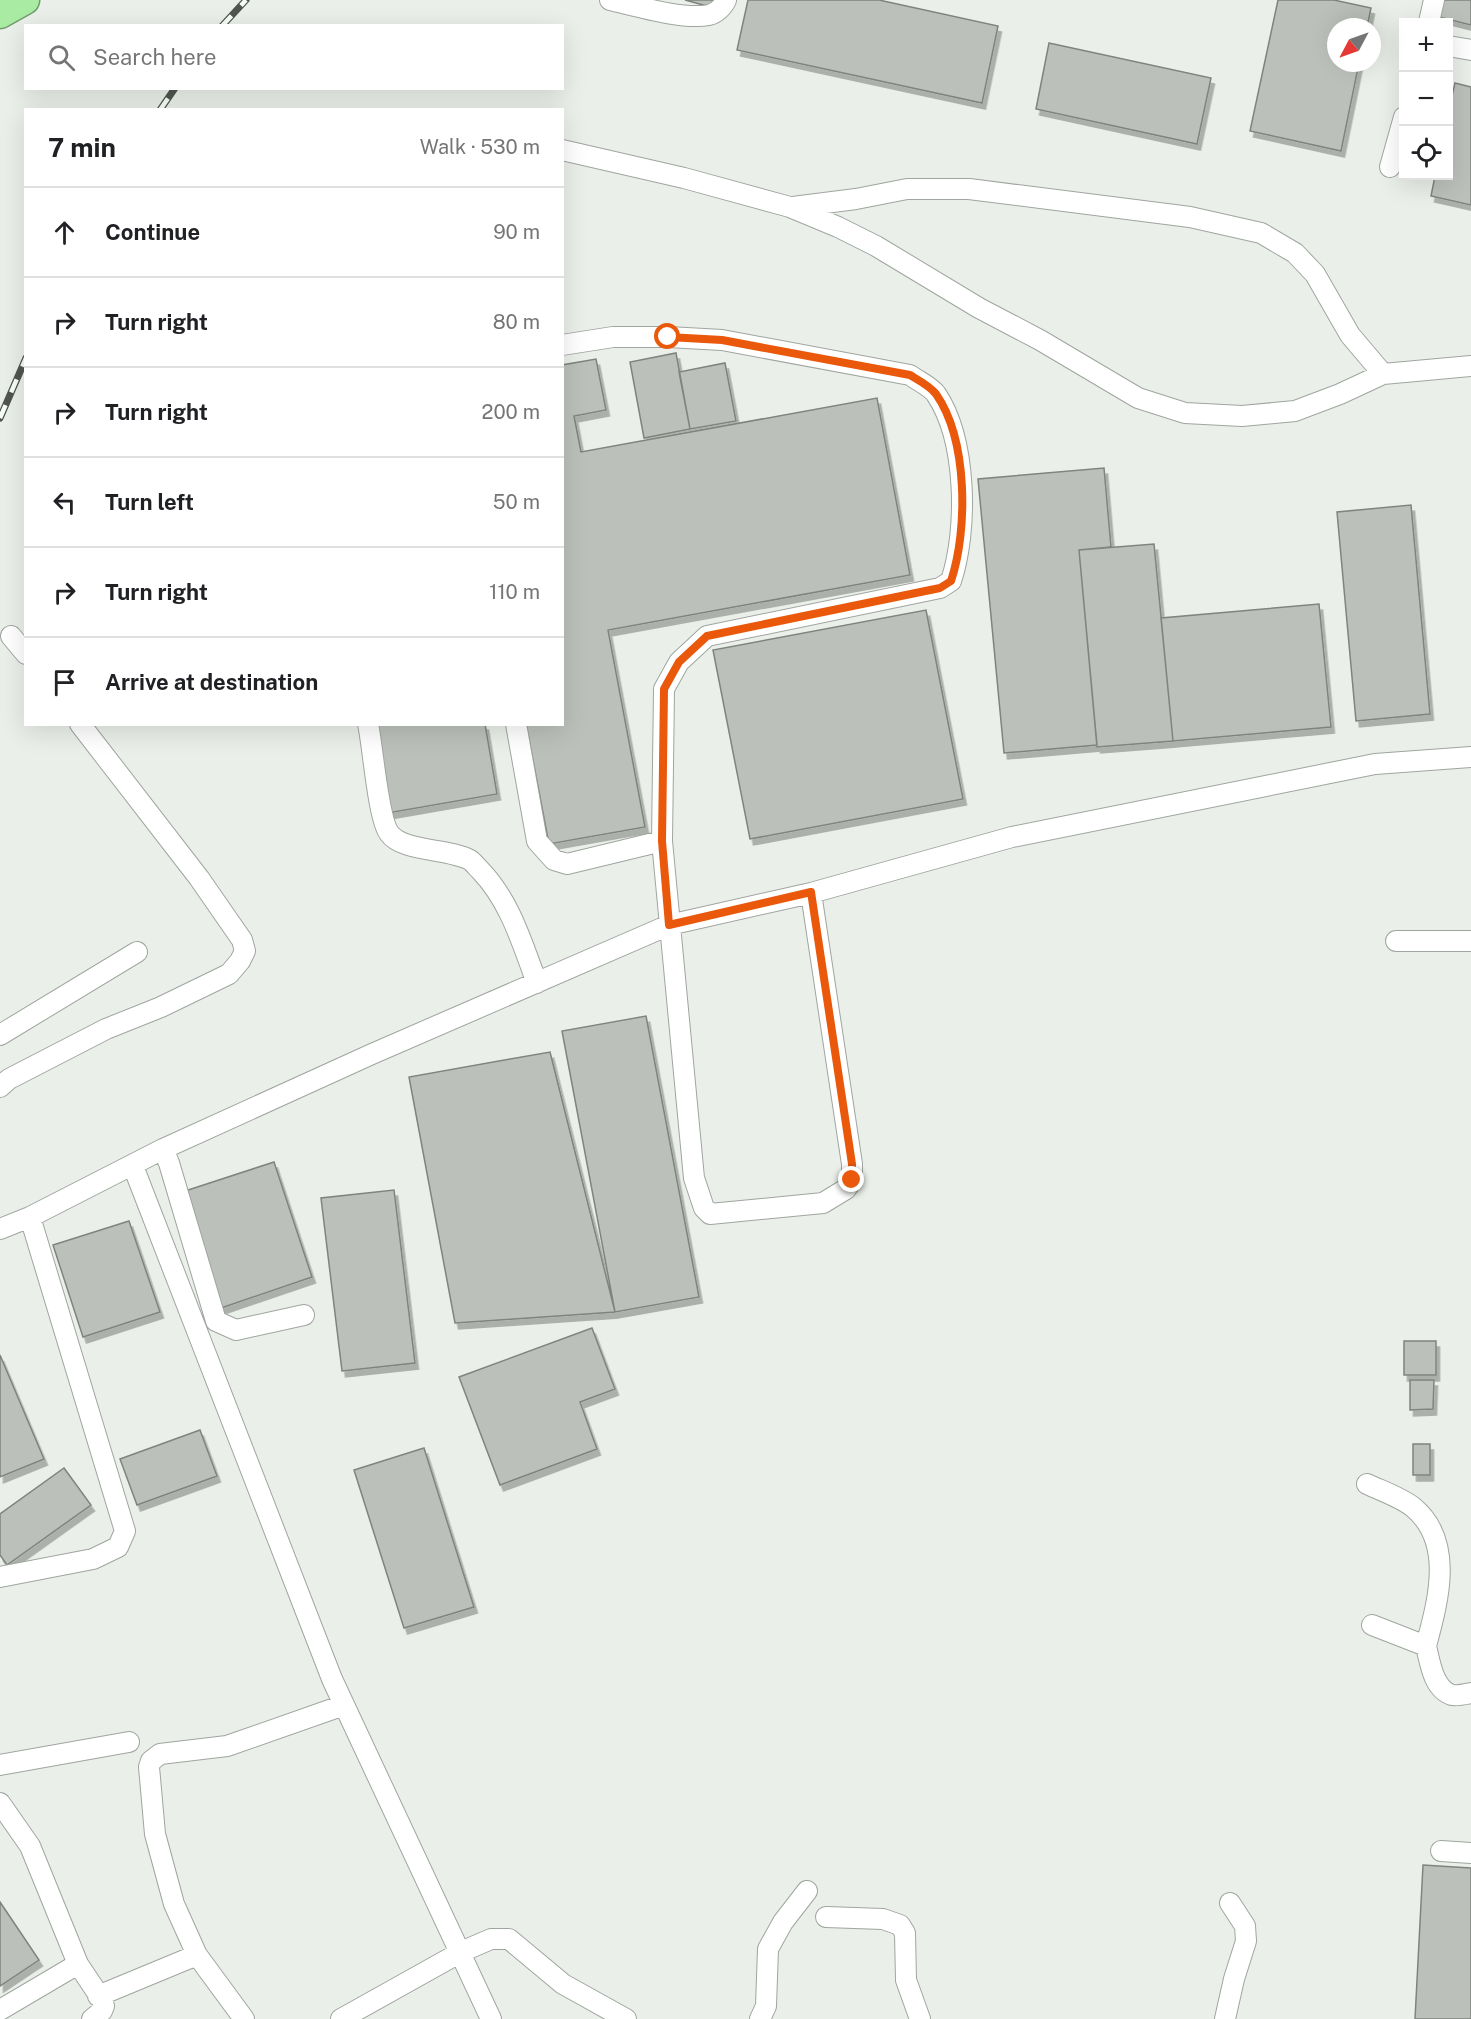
<!DOCTYPE html>
<meta charset="utf-8">
<style>
:root{--surface:#fff;--page:#f6f6f6;--text:#202124;--muted:#757577;--line:#e0e0e0}
body{margin:0;font-family:"Public Sans",sans-serif;background:var(--page);color:var(--text)}
.controls{position:absolute;right:18px;top:18px;display:grid;overflow:hidden;border-radius:0px;box-shadow:0 6px 24px #0002}
.controls button{width:54px;height:54px;display:grid;place-items:center;padding:0;border:0;border-bottom:2px solid var(--line);background:var(--surface);color:var(--text);font:30px sans-serif}
.compass{position:absolute;left:1327px;top:18px;width:54px;height:54px;border-radius:50%;background:var(--surface);box-shadow:0 6px 24px #0002;rotate:229deg}
.stop{position:absolute;width:18px;height:18px;margin:-14px;border:4px solid #ea580c;border-radius:50%;background:#fff}
.stop.end{background:#ea580c;border-color:#fff;box-shadow:0 2px 6px #0008}
.list{margin:0;padding:0;list-style:none}
h2{display:flex;justify-content:space-between;align-items:center;height:78px;margin:0;padding:0 24px;font-size:26px}
h2 small{font-size:20px;font-weight:400;color:var(--muted)}
.list li{display:grid;grid-template-columns:39px 1fr auto;gap:18px;align-items:center;box-sizing:border-box;height:90px;padding:0 24px;border-top:2px solid var(--line)}
.list b{display:block;font-size:22px;white-space:nowrap}
.list em{font-size:20px;font-style:normal;color:var(--muted)}
.icon{flex:none;width:33px;height:33px;fill:none;stroke:currentColor;stroke-width:2;stroke-linecap:round;stroke-linejoin:round}
.map{position:relative;flex:none;width:1471px;height:2019px;overflow:hidden}
.search{position:absolute;background:var(--surface);box-shadow:0 6px 24px #0002;left:24px;top:24px;width:540px;height:66px;display:flex;align-items:center;gap:15px;box-sizing:border-box;padding:0 21px;border-radius:0px;color:var(--muted);font-size:22px}
.panel{position:absolute;background:var(--surface);box-shadow:0 6px 24px #0002;left:24px;top:108px;width:540px;height:618px;border-radius:0px}
.map>svg:first-child{display:block}
.building{fill:#bbc1ba;stroke:#7f847e;stroke-width:1.5;filter:url(#shadow)}
.lines{fill:none;stroke-linecap:round;stroke-linejoin:round}
.minor-casing{stroke:#9fa59f;stroke-width:22}
.highway-casing{stroke:#719d6d;stroke-width:31}
.minor{stroke:#fff;stroke-width:20}
.highway{stroke:#a9eba3;stroke-width:28}
.rail-casing{stroke:#515551;stroke-width:7}
.rail{stroke:#f7fef7;stroke-width:4.5;stroke-dasharray:14;stroke-linecap:butt}
.route{stroke:#ea580c;stroke-width:8}
</style>
<div class="map">
<svg width="1471" height="2019" viewBox="0 0 1471 2019">
<defs>
<filter id="shadow"><feDropShadow dx="3.5" dy="6" stdDeviation="0" flood-color="#0004"/></filter>
</defs>
<rect width="100%" height="100%" fill="#eaf0e9"/>
<path class="building" d="M685 0H716L714 8Z
M748 0H879L998 26 982 103 737 50Z
M1278 0H1334L1371 8 1367 27H1336V63H1359L1341 151 1250 131Z
M1442 0H1471V25L1439 17Z
M1049 43 1211 78 1197 144 1036 109Z
M1455 83 1471 87V205L1431 196 1435 176H1448V113Z
M676 353 690 429 644 438 630 362Z
M596 359 606 410 574 416 581 452 877 398 910 575 608 630 645 827 549 844 526 724H562V365Z
M725 363 736 421 690 429 679 372Z
M1104 468 1111 547 1079 550 1097 745 1004 753 978 479Z
M1411 505 1430 714 1356 721 1337 512Z
M1154 544 1173 741 1097 747 1079 550Z
M1319 604 1331 727 1173 741 1161 618Z
M926 610 963 799 750 839 713 650Z
M373 724H485L497 794 388 813Z
M646 1016 699 1297 615 1312 562 1031Z
M550 1052 615 1312 455 1323 409 1077Z
M274 1162 312 1277 221 1308 182 1192Z
M394 1190 415 1363 342 1371 321 1198Z
M129 1221 160 1312 83 1337 53 1245Z
M592 1328 615 1389 580 1402 597 1449 500 1485 459 1377Z
M1404 1341H1436V1375H1404Z
M0 1355 44 1459 0 1477Z
M1410 1380H1434L1433 1409 1410 1410Z
M200 1430 217 1476 137 1505 120 1459Z
M1413 1444H1430V1475H1413Z
M424 1448 474 1607 404 1628 354 1470Z
M64 1468 91 1505 7 1565 0 1555V1514Z
M1423 1865 1471 1868V2019H1415Z
M0 1902 39 1960 0 1986Z"/>
<g class="lines">
<defs>
<path id="minor" d="M610 0C636 6 683 20 709 15 716 13 723 7 726 0
M1429 22 1434 0
M1448 46 1471 50
M562 150 684 178 790 207 838 227 876 246 979 308 1040 340 1138 398 1185 413 1242 416 1295 411 1340 394 1383 374 1471 366
M1390 167 1404 117
M793 207 856 199 907 189H969L1190 217 1261 233 1295 253 1315 274 1350 335 1383 374
M562 345 613 337H668L722 340 910 375C918 381 930 386 936 394 967 440 968 530 951 581L940 588 707 636 679 662 664 689 662 841 694 1178 704 1208 710 1214 823 1203 846 1189 852 1180V1164L811 893
M11 636 26 654
M368 724C373 747 378 818 389 833 402 852 448 848 470 860 473 862 477 867 480 870 510 901 522 943 537 983
M516 724 537 841 554 860 567 864 662 841
M1396 941H1471
M0 1035 137 952
M0 1087 9 1079 106 1029 161 1007 229 974 240 961 245 951 242 940 199 878 80 724
M163 1149 169 1163 216 1321 236 1330 304 1315
M133 1166 332 1679 491 2019
M0 1229 30 1217 163 1149 372 1054 669 925 811 893 1012 837 1375 764 1471 757
M1367 1484C1382 1491 1400 1497 1413 1507 1455 1542 1438 1601 1426 1646
M0 1577 93 1559 118 1547 125 1531 30 1217
M1372 1625 1426 1646C1430 1662 1433 1689 1452 1695 1457 1696 1466 1694 1471 1693
M0 1765 129 1742
M0 1803 30 1846 78 1964 102 2000 104 2006 102 2011 92 2019
M1441 1851 1471 1853
M826 1917 883 1919 900 1925 905 1933 906 1980 920 2019
M98 1996 197 1955
M0 2010 78 1964
M244 2019 197 1955 174 1904 155 1834 149 1767 151 1761 160 1754 227 1746 344 1705
M341 2019 461 1952 491 1939H509L563 1984 626 2019
M760 2019 766 2006 768 1949 783 1922 807 1891
M1225 2019 1234 1979 1246 1941 1245 1926 1230 1903"/>
<path id="highway" d="M0 14 25 0"/>
</defs>
<use href="#minor" class="minor-casing"/>
<use href="#highway" class="highway-casing"/>
<use href="#minor" class="minor"/>
<use href="#highway" class="highway"/>
<defs>
<path id="rail" d="M222 26 246 0
M160 110 175 88
M0 418 26 358"/>
</defs>
<use href="#rail" class="rail-casing"/>
<use href="#rail" class="rail"/>
</g>
<g class="lines">
<path class="route" d="M668 337 722 340 910 375C918 380 930 386 936 394 968 440 968 530 951 581L940 588 707 636 679 662 664 689 662 841 669 925 811 892 852 1164V1180"/>
</g>
</svg>
<div class="controls">
<button>+</button>
<button>−</button>
<button><svg class="icon" aria-label="locate" viewBox="0 0 24 24"><circle cx="12" cy="12" r="6"/><path d="M12 2v4M12 18v4M2 12h4M18 12h4"/></svg></button>
</div>
<svg class="compass" viewBox="-18 -18 36 36"><path d="M0-13l5 13h-10z" fill="#e53935"/><path d="M0 13l5-13h-10z" fill="#757577"/></svg>
<div class="stop" style="left:668px;top:337px"></div>
<div class="stop end" style="left:852px;top:1180px"></div>
<div class="search"><svg class="icon" aria-label="search" viewBox="0 0 24 24"><circle cx="10" cy="10" r="6"/><path d="M15 15l6 6"/></svg>Search here</div>
<section class="panel">
<h2>7 min<small>Walk · 530 m</small></h2>
<ul class="list">
<li><svg class="icon" aria-label="ahead" viewBox="0 0 24 24"><path d="M12 20V5M6 11l6-6 6 6"/></svg><div><b>Continue</b></div><em>90 m</em></li>
<li><svg class="icon" aria-label="right" viewBox="0 0 24 24"><path d="M7 20v-9h11M14 6l5 5-5 5"/></svg><div><b>Turn right</b></div><em>80 m</em></li>
<li><svg class="icon" aria-label="right" viewBox="0 0 24 24"><path d="M7 20v-9h11M14 6l5 5-5 5"/></svg><div><b>Turn right</b></div><em>200 m</em></li>
<li><svg class="icon" aria-label="left" viewBox="0 0 24 24"><path d="M17 20v-9H6M10 6l-5 5 5 5"/></svg><div><b>Turn left</b></div><em>50 m</em></li>
<li><svg class="icon" aria-label="right" viewBox="0 0 24 24"><path d="M7 20v-9h11M14 6l5 5-5 5"/></svg><div><b>Turn right</b></div><em>110 m</em></li>
<li><svg class="icon" aria-label="arrive" viewBox="0 0 24 24"><path d="M6 21V4h12l-3 4 3 4H6"/></svg><div><b>Arrive at destination</b></div></li>
</ul>
</section>
</div>
